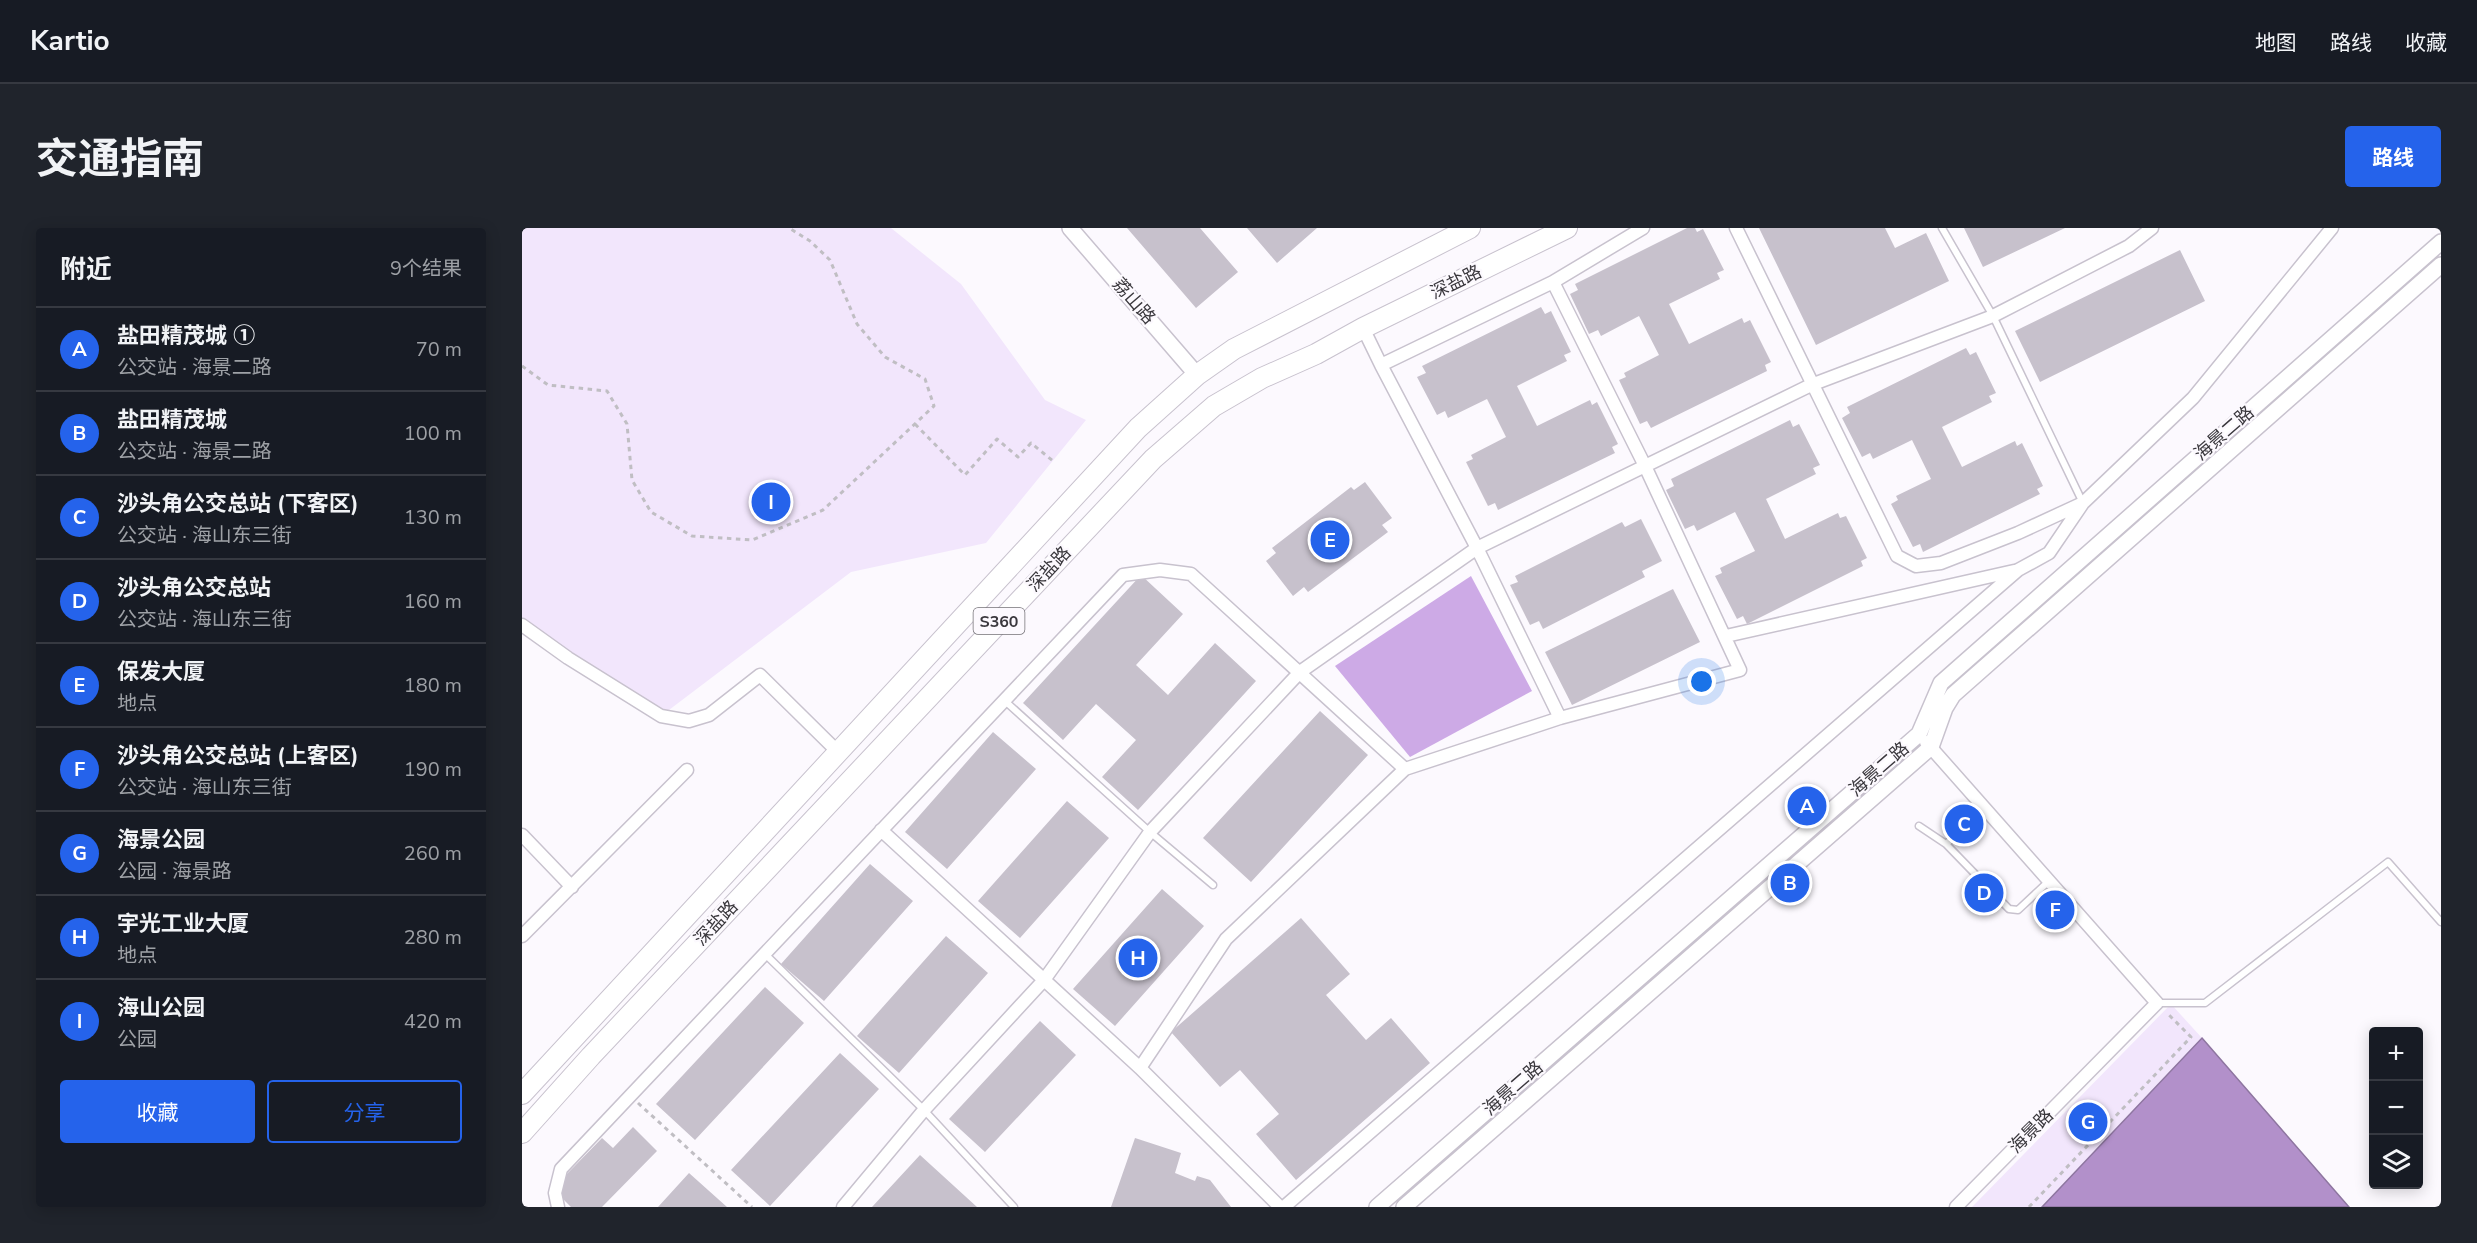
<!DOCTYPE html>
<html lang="zh">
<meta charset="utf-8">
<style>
:root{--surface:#171b24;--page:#20242c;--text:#f1f3f6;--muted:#9ea1a6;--line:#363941;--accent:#2563eb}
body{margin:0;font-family:"Nunito Sans","Noto Sans SC",sans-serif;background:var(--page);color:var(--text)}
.controls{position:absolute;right:18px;bottom:18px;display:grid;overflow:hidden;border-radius:6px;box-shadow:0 3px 15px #0003}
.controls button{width:54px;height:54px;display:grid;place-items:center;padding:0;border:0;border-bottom:2px solid var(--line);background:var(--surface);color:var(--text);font:30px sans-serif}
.you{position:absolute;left:1180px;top:454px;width:21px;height:21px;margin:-15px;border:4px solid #fff;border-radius:50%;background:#1a73e8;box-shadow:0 0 0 9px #1a73e833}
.badge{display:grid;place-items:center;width:39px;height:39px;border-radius:50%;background:var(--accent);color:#fff;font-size:20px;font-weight:700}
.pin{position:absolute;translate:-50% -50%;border:3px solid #fff;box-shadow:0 2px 6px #0006}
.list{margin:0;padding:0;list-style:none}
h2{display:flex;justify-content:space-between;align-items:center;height:78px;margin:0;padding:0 24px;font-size:26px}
h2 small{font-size:20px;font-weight:400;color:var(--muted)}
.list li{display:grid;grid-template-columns:39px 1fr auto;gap:18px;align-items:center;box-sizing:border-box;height:84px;padding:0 24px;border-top:2px solid var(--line)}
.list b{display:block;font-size:22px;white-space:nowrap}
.list p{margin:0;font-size:20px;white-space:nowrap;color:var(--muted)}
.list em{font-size:20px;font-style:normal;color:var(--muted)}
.actions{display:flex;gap:12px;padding:18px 24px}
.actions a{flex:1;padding:14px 0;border:2px solid var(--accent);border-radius:6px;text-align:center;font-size:21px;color:var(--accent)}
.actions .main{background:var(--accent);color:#fff}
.icon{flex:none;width:33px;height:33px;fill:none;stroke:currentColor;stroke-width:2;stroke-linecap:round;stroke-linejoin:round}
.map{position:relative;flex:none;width:1919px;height:979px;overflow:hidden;border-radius:6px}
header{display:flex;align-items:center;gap:36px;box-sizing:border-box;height:84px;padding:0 30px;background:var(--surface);border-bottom:2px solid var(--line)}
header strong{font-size:28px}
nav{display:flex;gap:33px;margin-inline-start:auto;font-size:21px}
.intro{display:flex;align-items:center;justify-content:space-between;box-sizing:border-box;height:144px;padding:0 36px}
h1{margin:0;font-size:42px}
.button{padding:15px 27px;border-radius:6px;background:var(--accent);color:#fff;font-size:21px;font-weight:700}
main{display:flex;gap:36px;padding:0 36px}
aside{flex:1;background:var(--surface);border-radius:6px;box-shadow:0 3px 15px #0003}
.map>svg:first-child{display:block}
.green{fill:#f2e6fc}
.forest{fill:#cdaae6}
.water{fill:#b290ca;stroke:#8e76a0;stroke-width:1.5}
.building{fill:#c7c1cc}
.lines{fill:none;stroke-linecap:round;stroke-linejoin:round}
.service-casing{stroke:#c8c2ce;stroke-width:9}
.minor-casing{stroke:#c8c2ce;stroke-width:15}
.tertiary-casing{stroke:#c8c2ce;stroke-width:18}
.primary-casing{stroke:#c8c2ce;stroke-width:22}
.path{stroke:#c0bec3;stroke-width:3;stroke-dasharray:4.5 4.5;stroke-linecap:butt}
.service{stroke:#fff;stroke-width:6}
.minor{stroke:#fff;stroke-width:12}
.tertiary{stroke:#fff;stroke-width:15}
.primary{stroke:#fff;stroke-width:20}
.labels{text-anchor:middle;stroke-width:4.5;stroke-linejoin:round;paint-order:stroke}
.shield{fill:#fcf9fe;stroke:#747277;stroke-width:1.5}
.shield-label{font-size:16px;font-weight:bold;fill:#3a383d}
.street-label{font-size:18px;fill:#3a383d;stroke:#fcf9fe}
</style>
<header>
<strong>Kartio</strong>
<nav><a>地图</a><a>路线</a><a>收藏</a></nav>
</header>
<div class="intro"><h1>交通指南</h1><a class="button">路线</a></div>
<main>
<aside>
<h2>附近<small>9个结果</small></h2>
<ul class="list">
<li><span class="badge">A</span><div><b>盐田精茂城 ①</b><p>公交站 · 海景二路</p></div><em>70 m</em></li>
<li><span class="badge">B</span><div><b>盐田精茂城</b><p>公交站 · 海景二路</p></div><em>100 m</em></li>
<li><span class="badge">C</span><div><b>沙头角公交总站 (下客区)</b><p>公交站 · 海山东三街</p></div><em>130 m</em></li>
<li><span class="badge">D</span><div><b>沙头角公交总站</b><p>公交站 · 海山东三街</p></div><em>160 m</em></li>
<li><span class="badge">E</span><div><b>保发大厦</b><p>地点</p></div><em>180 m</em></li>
<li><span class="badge">F</span><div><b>沙头角公交总站 (上客区)</b><p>公交站 · 海山东三街</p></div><em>190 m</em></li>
<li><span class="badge">G</span><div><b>海景公园</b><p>公园 · 海景路</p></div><em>260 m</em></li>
<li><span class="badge">H</span><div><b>宇光工业大厦</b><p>地点</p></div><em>280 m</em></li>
<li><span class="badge">I</span><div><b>海山公园</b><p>公园</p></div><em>420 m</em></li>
</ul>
<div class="actions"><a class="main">收藏</a><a>分享</a></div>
</aside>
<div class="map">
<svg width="1919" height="979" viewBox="0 0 1919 979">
<rect width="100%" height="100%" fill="#fcf9fe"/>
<path class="green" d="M0 0H369L439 56 523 172 564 192 464 315 329 344 139 488 0 397Z
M1649 776 1680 810 1520 979H1450Z"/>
<path class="forest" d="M949 348 1010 463 888 529 813 438Z"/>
<path class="water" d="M1680 810 1827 979H1520Z"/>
<path class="building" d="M605 0H678L716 44 674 80Z
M725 0H795L755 35Z
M1165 0H1173L1175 4 1181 1 1202 42 1195 45 1198 51 1147 76 1167 116 1220 90 1222 95 1228 92 1249 134 1243 137 1245 143 1129 200 1125 193 1118 196 1097 152 1104 149 1102 145 1137 127 1117 88 1079 108 1076 102 1067 106 1048 66 1056 62 1053 56Z
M1237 0H1363L1373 20 1404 5 1427 53 1294 117Z
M1442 0H1543L1461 39Z
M1658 22 1683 73 1518 154 1493 103Z
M1019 79 1023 86 1029 83 1049 124 1042 127 1045 133 995 158 1015 198 1068 172 1070 177 1075 174 1096 216 1090 219 1093 225 976 282 973 275 966 278 944 234 951 231 949 227 984 209 965 171 926 190 923 183 915 187 895 149 904 145 900 138Z
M1444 120 1448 127 1454 124 1474 165 1467 168 1470 174 1420 199 1440 239 1493 213 1495 218 1500 215 1521 258 1515 261 1518 266 1401 324 1398 316 1391 319 1369 276 1376 272 1374 268 1409 251 1390 212 1351 231 1348 225 1340 229 1320 190 1328 185 1325 179Z
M1268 192 1271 199 1277 196 1298 237 1291 240 1294 246 1244 271 1263 311 1316 285 1318 290 1324 288 1345 330 1339 333 1341 338 1225 396 1221 388 1215 391 1193 348 1200 345 1198 340 1233 323 1213 284 1175 303 1172 297 1163 301 1144 262 1152 258 1149 251Z
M843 254 870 290 860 297 866 304 786 364 782 359 771 368 744 333 754 325 750 320 829 259 832 262Z
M1119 291 1140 333 1120 343 1123 349 1021 401 1017 393 1008 397 988 357 996 354 993 348 1100 294 1103 299Z
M619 347 661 386 614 437 646 467 693 415 734 453 616 582 580 549 614 512 574 476 541 512 501 475Z
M1151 361 1178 414 1050 477 1023 424Z
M798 483 846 527 729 654 681 610Z
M471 504 514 541 425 641 383 604Z
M545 573 587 610 498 710 456 673Z
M348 636 391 673 302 773 259 736Z
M640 661 682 698 593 798 551 761Z
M779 690 828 746 804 767 844 812 869 790 908 835 774 952 734 906 757 886 718 842 698 859 649 804Z
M424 708 466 745 377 845 335 808Z
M243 759 282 795 173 912 134 876Z
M518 793 554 827 463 924 427 891Z
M318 825 357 861 248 978 209 942Z
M111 899 135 923 80 979H49L39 969V952L80 910 91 920Z
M613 910 659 925 653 945 673 953 675 948 688 952 709 979H589Z
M398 927 455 979H350Z
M167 945 205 979H136Z"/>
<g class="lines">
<defs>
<path id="service" d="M1420 0 1471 88 1561 275
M483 473 628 604 691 657
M1463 581 1424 616 1487 681 1496 682 1527 653
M1397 598 1424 616
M243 726 402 882 492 979
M1635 775H1683L1866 634 1919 694"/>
<path id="minor" d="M1214 0 1375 328 1394 338 1419 335 1496 305 1561 275 1671 170 1810 0
M841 100 859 137 955 320 1038 490
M859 137 1031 54 1121 0
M0 397 46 430 139 488 167 493 187 487 238 447 315 523
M1204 408 1492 343
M1404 514 1635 775 1434 979
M359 602 618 840 758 979
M0 607 50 659
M0 708 165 542
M618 840 704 711 883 541 1038 490 1218 442 1123 238 1031 54
M36 979 33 965 39 941 601 347 638 342 669 346 883 541
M321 979 402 882 522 752 628 604 778 444 955 320 1289 157 1471 88 1607 18 1630 0
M762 979 1496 342 1527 325 1561 275"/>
<path id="tertiary" d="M548 0 675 147
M855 979 1397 506 1419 455 1919 14
M882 979 1409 519 1423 480 1431 467 1919 37"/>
<path id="primary" d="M0 866 616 200 675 147 712 121 948 0
M0 905 69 828 631 231 692 178 740 150 794 126 841 100 1045 0"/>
</defs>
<use href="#service" class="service-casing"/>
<use href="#minor" class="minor-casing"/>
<use href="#tertiary" class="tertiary-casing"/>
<use href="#primary" class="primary-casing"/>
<path class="path" d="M0 138 26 157 85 163 105 196 110 252 129 284 170 308 230 312 301 282 412 178 403 151 363 129 335 96 308 32 288 13 267 0
M393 196 443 247 475 211 496 229 509 215 531 233
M116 875 230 979
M1507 979 1669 809 1645 785"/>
<use href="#service" class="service"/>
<use href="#minor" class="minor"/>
<use href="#tertiary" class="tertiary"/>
<use href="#primary" class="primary"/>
</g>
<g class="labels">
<rect class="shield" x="451.5" y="380" width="51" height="26" rx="4.5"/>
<g class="shield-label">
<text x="477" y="399">S360</text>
</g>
<g class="street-label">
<text transform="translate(934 54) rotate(-26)" y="6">深盐路</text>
<text transform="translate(612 73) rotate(49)" y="6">荔山路</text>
<text transform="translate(1702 205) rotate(-41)" y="6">海景二路</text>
<text transform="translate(527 341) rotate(-47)" y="6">深盐路</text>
<text transform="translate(1357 541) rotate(-41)" y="6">海景二路</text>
<text transform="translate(194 695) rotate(-47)" y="6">深盐路</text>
<text transform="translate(991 860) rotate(-41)" y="6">海景二路</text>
<text transform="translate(1509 903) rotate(-45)" y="6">海景路</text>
</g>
</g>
</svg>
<div class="controls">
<button>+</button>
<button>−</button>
<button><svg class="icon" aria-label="layers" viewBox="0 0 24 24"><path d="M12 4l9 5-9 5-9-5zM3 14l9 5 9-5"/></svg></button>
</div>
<div class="you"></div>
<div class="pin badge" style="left:1285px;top:578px">A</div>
<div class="pin badge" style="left:1268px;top:655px">B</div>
<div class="pin badge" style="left:1442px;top:596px">C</div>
<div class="pin badge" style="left:1462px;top:665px">D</div>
<div class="pin badge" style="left:808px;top:312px">E</div>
<div class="pin badge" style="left:1533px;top:682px">F</div>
<div class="pin badge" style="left:1566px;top:894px">G</div>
<div class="pin badge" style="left:616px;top:730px">H</div>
<div class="pin badge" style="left:249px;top:274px">I</div>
</div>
</main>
